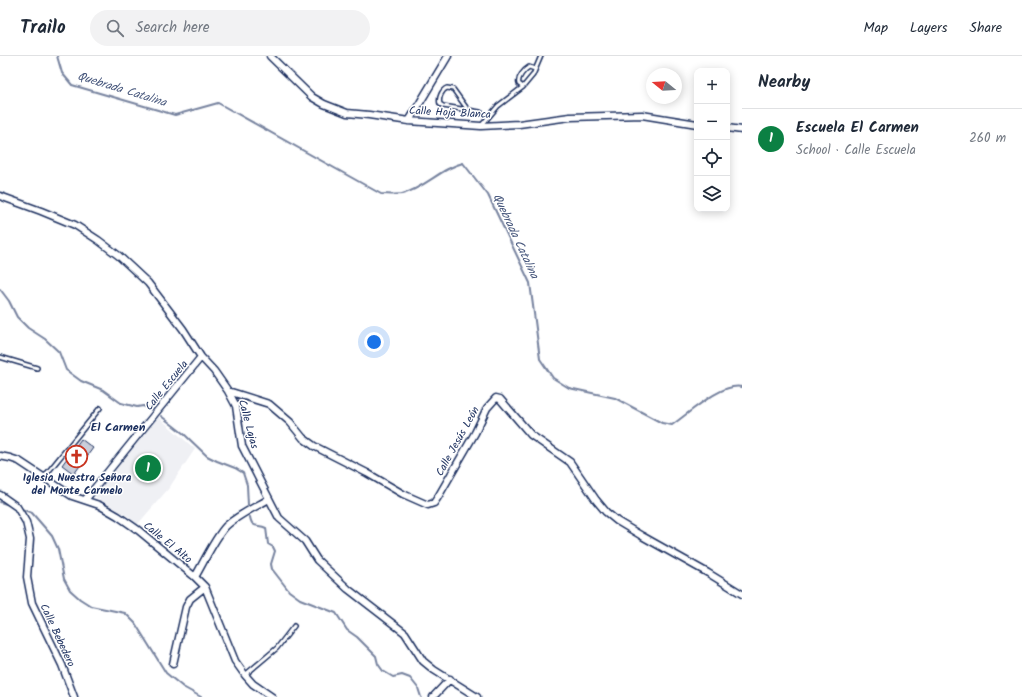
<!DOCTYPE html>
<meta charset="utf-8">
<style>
:root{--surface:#fff;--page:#f2f2f3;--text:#1f2937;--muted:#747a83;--line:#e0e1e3;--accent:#0b8043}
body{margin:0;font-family:Kalam,sans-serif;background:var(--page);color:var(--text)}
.controls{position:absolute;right:12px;top:12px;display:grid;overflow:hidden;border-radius:8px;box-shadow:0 2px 10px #0003}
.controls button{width:36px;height:36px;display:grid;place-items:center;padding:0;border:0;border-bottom:1px solid var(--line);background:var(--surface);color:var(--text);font:20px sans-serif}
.compass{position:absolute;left:646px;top:12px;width:36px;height:36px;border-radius:50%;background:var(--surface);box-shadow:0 2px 10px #0003;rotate:288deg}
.you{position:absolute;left:374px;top:286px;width:14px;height:14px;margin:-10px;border:3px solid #fff;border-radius:50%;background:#1a73e8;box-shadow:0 0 0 6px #1a73e833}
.badge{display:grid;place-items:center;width:26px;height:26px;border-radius:50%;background:var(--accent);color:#fff;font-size:13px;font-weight:700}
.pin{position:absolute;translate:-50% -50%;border:2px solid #fff;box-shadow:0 1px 4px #0006}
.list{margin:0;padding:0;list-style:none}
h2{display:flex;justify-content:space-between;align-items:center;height:52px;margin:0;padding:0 16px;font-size:17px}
h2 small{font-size:13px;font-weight:400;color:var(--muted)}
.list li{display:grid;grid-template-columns:26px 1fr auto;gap:12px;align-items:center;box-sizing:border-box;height:60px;padding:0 16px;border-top:1px solid var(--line)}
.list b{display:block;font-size:15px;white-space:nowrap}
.list p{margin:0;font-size:13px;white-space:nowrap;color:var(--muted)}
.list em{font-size:13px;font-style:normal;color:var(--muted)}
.icon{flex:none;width:22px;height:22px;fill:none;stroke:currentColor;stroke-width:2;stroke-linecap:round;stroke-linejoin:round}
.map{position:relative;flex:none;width:742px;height:641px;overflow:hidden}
header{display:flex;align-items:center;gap:24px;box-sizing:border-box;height:56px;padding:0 20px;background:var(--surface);border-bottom:1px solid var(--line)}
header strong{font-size:19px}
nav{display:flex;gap:22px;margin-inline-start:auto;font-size:14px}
.search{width:280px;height:36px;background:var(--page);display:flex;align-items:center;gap:10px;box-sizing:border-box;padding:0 14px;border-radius:22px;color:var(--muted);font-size:15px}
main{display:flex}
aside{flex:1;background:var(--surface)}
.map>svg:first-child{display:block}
.built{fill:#eff0f4}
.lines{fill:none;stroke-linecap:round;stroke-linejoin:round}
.stream{stroke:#77839f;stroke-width:2}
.building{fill:#caceda;stroke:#1b2f5e}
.service-casing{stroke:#1b2f5e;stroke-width:6}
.minor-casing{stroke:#1b2f5e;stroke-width:9}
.service{stroke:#fff;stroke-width:3}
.minor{stroke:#fff;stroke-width:6}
.labels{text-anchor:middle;stroke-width:3;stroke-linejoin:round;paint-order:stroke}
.street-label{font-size:11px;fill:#1b2f5e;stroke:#fff}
.poi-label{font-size:11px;font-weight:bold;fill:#1b2f5e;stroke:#fff}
.water-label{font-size:12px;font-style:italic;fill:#49597e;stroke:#fff}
.neighbourhood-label{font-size:12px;font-weight:bold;fill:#1b2f5e;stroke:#fff}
</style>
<header>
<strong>Trailo</strong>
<div class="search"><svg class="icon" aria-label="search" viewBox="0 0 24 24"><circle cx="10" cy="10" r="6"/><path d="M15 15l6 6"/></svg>Search here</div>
<nav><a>Map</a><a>Layers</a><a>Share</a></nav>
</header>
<main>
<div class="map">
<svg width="742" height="641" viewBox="0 0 742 641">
<rect width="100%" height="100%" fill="#fff"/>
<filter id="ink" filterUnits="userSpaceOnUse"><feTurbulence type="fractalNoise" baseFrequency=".025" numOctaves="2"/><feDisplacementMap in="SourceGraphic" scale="8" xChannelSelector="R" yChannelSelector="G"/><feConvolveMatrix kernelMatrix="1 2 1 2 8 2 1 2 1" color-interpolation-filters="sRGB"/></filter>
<g filter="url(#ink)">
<path class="built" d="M157 360 195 393 169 432 137 469 128 460 92 439Z"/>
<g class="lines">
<path class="stream" d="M57 0 62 17 72 29 175 59 218 47 381 138C387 138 396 139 402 138 425 132 441 112 463 107L488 139 530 227 540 303 553 322 569 332 615 342 662 367 672 369C688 358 722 326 742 331
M0 233 9 245 17 261 28 272 45 283 59 296 66 314 81 325 103 334 121 347 137 351 143 350 152 354
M161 360 184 378 207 400 217 405 235 412 243 417 247 429 248 449
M0 446 12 450
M19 452 32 457 52 480 58 493 64 523 70 534 80 543 91 550 125 557 135 567 166 617 183 631 201 641
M250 461C252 473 258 468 266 472L268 488 273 491 275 495 271 508 272 513 289 535 300 543 336 557 347 574 357 581 376 600 378 608 383 615 393 621 402 619 410 622 418 632 421 641"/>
</g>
<path class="building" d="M81 383 93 392 74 418 62 409Z"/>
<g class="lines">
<defs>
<path id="service" d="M523 31 519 28C517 22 524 14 529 11L535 13
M468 54 453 33 447 32C442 34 438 42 440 48L443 50 480 56 488 61
M481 70 498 50 523 31 533 19 541 0
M0 301 37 312
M44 421 100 352
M245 619 277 592 294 570"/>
<path id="minor" d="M270 0 312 41 324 48 347 57 369 59 409 65 481 70 519 68 570 61 642 59 697 68
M409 65 448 0
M727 72 742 74
M0 140 41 155 75 169 98 184 119 200 148 227 183 273 201 301 214 315 228 335 236 350 242 390 279 462 305 485 317 504 348 533 405 577 423 605 434 614 477 641
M228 335 269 348 290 366 303 382 314 390 367 417 403 438 428 449 434 447 438 441 475 377 487 352 496 342 500 343 531 379 570 406 596 444 606 456 617 465 642 480 708 517 742 538
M0 400 10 402 19 405 72 440 99 449 118 460 138 474 195 521 205 531 235 605 245 619 253 628 272 641
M0 439 17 451 26 466 30 483 27 521 32 547 62 609 74 641
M85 444 201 301
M195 521C204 506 214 483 226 470 238 459 255 451 269 443
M173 608 186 551 190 543 205 531
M433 641 450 623"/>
</defs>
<use href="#service" class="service-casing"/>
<use href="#minor" class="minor-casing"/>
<use href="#service" class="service"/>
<use href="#minor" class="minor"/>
</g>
</g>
<defs>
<symbol id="church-ring" viewBox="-11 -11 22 22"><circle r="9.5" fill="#fff" stroke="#c8321e" stroke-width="1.5"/><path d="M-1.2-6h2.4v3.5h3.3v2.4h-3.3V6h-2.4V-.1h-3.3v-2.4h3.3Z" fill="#c8321e"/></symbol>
</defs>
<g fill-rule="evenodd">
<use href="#church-ring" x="64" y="388" width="25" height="25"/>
</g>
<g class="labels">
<g class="street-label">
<text transform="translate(450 56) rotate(3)" y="4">Calle Hoja Blanca</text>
<text transform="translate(166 329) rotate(-51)" y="4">Calle Escuela</text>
<text transform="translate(249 368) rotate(75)" y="4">Calle Lajas</text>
<text transform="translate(457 385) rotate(-61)" y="4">Calle Jesús León</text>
<text transform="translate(168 486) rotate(39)" y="4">Calle El Alto</text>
<text transform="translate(58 579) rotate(65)" y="4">Calle Bebedero</text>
</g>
<g class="poi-label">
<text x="77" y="425">Iglesia Nuestra Señora<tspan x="77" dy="13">del Monte Carmelo</tspan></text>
</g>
<g class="water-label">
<text transform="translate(122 33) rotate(17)" y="4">Quebrada Catalina</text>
<text transform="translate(516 180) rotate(65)" y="4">Quebrada Catalina</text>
</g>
<g class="neighbourhood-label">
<text x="118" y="375">El Carmen</text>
</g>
</g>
</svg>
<div class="controls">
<button>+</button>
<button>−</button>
<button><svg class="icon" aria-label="locate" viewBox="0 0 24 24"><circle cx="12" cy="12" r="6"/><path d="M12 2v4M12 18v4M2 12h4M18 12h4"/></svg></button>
<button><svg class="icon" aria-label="layers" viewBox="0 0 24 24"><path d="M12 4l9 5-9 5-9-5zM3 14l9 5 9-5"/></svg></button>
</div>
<svg class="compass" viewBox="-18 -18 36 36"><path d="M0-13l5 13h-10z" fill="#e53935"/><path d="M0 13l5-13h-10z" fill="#747a83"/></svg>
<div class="you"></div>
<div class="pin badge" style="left:148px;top:412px">1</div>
</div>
<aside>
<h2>Nearby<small></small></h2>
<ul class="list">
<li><span class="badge">1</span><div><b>Escuela El Carmen</b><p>School · Calle Escuela</p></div><em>260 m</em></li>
</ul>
</aside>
</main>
